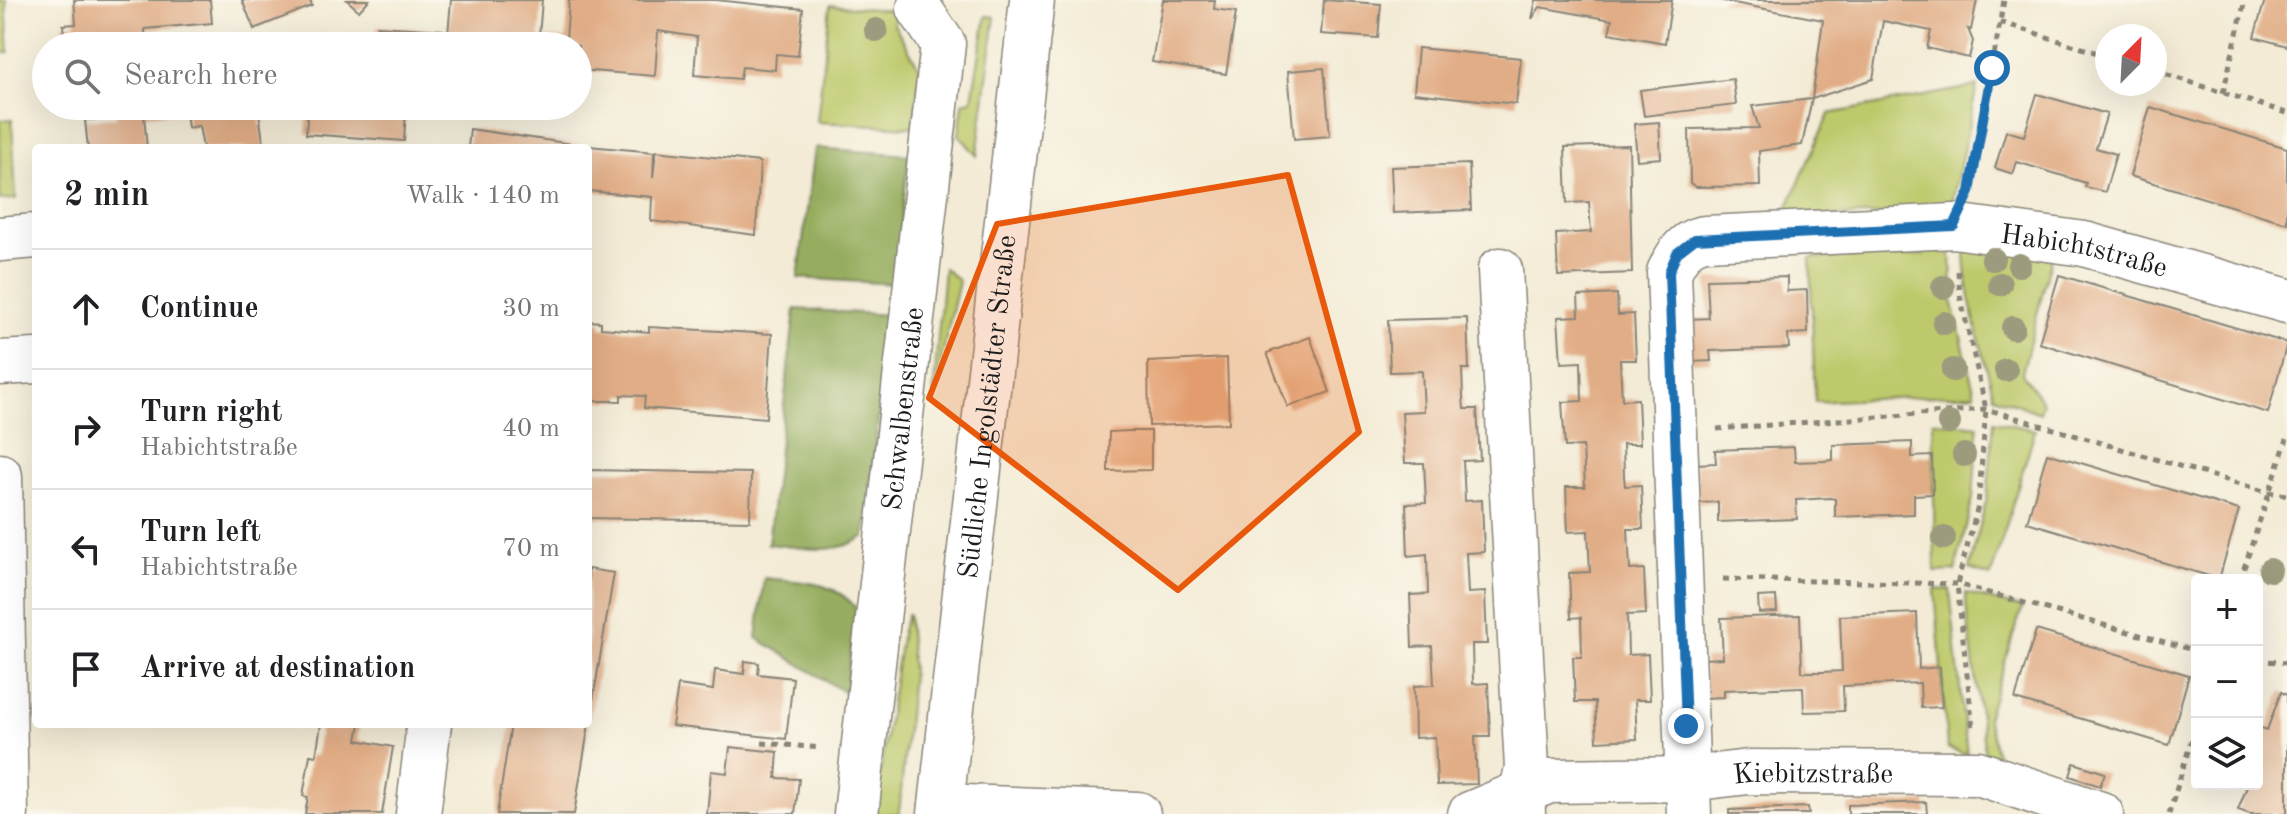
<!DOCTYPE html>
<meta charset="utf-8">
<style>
:root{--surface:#fff;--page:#f2f2f2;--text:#202124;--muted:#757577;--line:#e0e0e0}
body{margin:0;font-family:"Old Standard TT",serif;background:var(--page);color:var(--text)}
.controls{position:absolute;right:24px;bottom:24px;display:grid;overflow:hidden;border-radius:8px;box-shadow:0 8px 32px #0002}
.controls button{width:72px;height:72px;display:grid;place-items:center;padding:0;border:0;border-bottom:2px solid var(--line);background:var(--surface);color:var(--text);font:40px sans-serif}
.compass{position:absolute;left:2095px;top:24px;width:72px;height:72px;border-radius:50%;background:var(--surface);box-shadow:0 8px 32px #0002;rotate:24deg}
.stop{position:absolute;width:24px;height:24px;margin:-18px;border:6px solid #1f6fb2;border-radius:50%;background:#fff}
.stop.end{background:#1f6fb2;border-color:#fff;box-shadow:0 2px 8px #0008}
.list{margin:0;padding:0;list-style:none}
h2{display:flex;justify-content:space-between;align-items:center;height:104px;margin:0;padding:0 32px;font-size:34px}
h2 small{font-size:26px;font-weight:400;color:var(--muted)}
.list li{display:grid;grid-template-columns:52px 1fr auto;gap:24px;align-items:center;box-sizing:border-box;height:120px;padding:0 32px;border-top:2px solid var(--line)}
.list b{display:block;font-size:30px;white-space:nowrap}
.list p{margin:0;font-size:26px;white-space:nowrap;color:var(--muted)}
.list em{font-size:26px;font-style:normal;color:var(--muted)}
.icon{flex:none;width:44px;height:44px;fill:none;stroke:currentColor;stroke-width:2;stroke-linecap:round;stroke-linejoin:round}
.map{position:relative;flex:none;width:2287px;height:814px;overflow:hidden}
.search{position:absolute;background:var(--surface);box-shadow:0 8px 32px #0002;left:32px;top:32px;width:560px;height:88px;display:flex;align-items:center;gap:20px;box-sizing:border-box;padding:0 28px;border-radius:44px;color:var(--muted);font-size:30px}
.panel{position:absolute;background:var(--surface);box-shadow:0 8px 32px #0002;left:32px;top:144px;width:560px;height:584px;border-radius:8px}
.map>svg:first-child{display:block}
.green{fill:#bdc96a;stroke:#6c7243;stroke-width:2}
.forest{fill:#96ad5e;stroke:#59643d;stroke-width:2}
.building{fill:#e1ad86}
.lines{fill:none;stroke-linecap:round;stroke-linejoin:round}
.minor-casing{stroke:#888478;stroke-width:47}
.path{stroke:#888478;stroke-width:5;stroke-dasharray:6 6;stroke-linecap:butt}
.minor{stroke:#fff;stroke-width:44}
.tree{fill:#9c9b7e}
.route{stroke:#1f6fb2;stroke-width:10}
.marked{fill:#e8590c;fill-opacity:0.2;stroke:#e8590c;stroke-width:6;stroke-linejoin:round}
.labels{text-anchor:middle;stroke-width:6;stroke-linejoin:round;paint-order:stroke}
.street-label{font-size:28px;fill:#1c1c1c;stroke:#fbf7ec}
</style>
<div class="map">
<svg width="2287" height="814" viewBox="0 0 2287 814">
<rect width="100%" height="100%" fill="#fbf7ec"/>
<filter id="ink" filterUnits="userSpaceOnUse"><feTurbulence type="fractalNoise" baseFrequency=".0125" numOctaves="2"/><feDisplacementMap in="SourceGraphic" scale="16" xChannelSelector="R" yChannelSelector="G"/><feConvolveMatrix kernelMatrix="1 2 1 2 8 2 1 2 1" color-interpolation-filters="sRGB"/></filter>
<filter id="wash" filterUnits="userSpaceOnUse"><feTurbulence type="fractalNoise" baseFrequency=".006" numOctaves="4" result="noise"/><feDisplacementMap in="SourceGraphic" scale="32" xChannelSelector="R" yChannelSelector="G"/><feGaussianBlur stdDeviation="1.8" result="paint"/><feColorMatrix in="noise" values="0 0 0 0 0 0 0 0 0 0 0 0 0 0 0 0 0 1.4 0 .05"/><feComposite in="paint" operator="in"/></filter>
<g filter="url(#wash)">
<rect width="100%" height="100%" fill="#f3ebd5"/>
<path class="green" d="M0 0H6L9 52 0 53Z
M830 5 895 11 894 24 920 69 913 127 817 122Z
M986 16 995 17 977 156 959 135 963 103 972 99Z
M1977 86 1950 212 1783 218 1829 114Z
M12 119 16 199 0 200V120Z
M1965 237 2052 256 2022 373 2043 403 2040 413 1994 396C1981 344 1963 291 1965 237Z
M1951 240 1952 300 1975 394 1815 402 1810 258 1923 255 1931 241Z
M944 268 959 281 933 395Z
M1933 421 1978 426 1973 498 1955 571 1935 572Z
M1994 421 2035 430 1991 576 1969 569 1987 498Z
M1935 589 1950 590 1967 755 1947 748Z
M1966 593 2022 608 1987 718 2000 766 1986 763 1966 605Z
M908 613 912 674 899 814H874L902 630Z"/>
<path class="forest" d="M815 148 909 155 894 284 798 278Z
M795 309 890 315 865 536C836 557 801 547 768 544Z
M764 578C798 582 833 579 856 608L846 693 757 638Z"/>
<g id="blocks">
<path class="building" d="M74 0H210L212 23 145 29 146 46H65L63 25 76 24Z
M242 0H310L312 6 254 29Z
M347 0H369L359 11Z
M451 0H542L539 37 566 39 569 0H716L803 9 798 56 776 54 775 70 742 67 740 79 694 75 697 37 658 31 655 76 578 70V46H447Z
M1163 0H1215L1214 9 1236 12 1226 74 1152 62Z
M1324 0 1381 4 1378 38 1321 34Z
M1536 0H1672L1665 43 1609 33 1612 20 1540 7 1532 19Z
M1718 0H1977L1971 30 1968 29 1973 41 1969 58 1927 48 1931 31 1883 21 1873 79 1812 99 1823 20Z
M2265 0H2287V46L2254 37Z
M377 26 443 30 442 46H376Z
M1418 48 1521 58 1516 104 1414 93Z
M1324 68 1330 136 1294 139 1288 71Z
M1733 79 1736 105 1644 116 1640 90Z
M2037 94 2107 114 2096 148 2116 154 2105 192 2085 187 2086 183 2017 162 2013 174 1995 168 2006 131 2024 136Z
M1812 99 1802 145 1759 151 1760 186 1696 187 1690 183 1689 129 1759 128 1752 106Z
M115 106H179V112L144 115 147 148H88L85 120 116 118Z
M185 106H258L264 148H203L199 126 188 128Z
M308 106H438V113L406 111 404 141 306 134Z
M2150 107 2287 148V223L2130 176Z
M1659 122 1661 158 1637 160 1634 124Z
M470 129 586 146V148H468Z
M1629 145 1632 273 1558 276 1556 234 1591 232 1589 202 1567 203 1565 147Z
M588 146 654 152 653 178 656 151 760 162 756 235 651 221 652 197 588 191Z
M1469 164 1471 210 1393 213 1391 167Z
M2059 275 2287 343 2268 413 2039 343Z
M1787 277V291L1807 290 1808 333 1788 334 1789 348 1710 351 1711 361 1691 362 1690 319 1709 318 1707 279Z
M1617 294 1618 315 1634 314 1636 360H1620L1622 400 1638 399 1640 444H1623L1624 476 1625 486 1641 485 1643 529H1628L1630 570 1644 569 1646 614 1627 615 1628 655 1648 654 1650 700H1635L1637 739 1597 741 1595 702H1575L1573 657H1582L1581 617 1571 618 1569 573 1590 572 1588 531 1568 532 1566 487H1585L1583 446 1565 447 1562 402 1582 401 1581 362 1561 363 1558 317 1579 316 1578 296Z
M1467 318 1469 369H1462L1463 398 1464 409H1477L1480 460 1463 461 1465 501 1482 500 1484 552 1466 553 1468 593 1485 592 1487 644H1472L1473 684 1488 683 1490 736H1475L1477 784 1437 785 1435 737 1415 738 1414 686 1434 685 1432 646 1412 647 1410 595 1428 594 1427 554 1408 556 1406 504 1426 503 1425 482 1424 463H1405L1402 412 1424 411 1422 371 1390 372 1388 320Z
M588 321 601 322V328L649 332V327L772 334 766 418 644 408 645 396 621 395V401H588Z
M1310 337 1330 392 1288 407 1267 353Z
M1227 358 1229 423 1149 426 1148 362Z
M1129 431H1151V470L1108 471 1109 432Z
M1912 442V457L1932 456 1933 494 1914 495V514L1835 517V499L1830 498 1796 500 1797 519 1718 522V502L1698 503 1696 464 1716 463 1715 450 1794 447 1795 462 1824 461 1833 460V445Z
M2047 453 2239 510 2219 579 2027 522Z
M588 470 751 473 750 521 588 518Z
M588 569 614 573 590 718H588Z
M1776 596 1777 612 1759 613 1758 597Z
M1917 613 1919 669 1940 667 1942 707 1921 708 1920 683 1843 686 1844 711 1804 712 1803 687 1724 690V697L1705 698 1704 659 1723 658 1721 618 1800 615 1802 672H1823L1842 671 1840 616Z
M2036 630 2189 675 2169 745 2015 699Z
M745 661 759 663 758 674 793 678 786 739 672 726 678 685 713 690 715 670 744 674Z
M2281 692 2287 695V814H2250L2238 810 2248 784H2257V732L2259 727 2267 730Z
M321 724H360L357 740 393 747 382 814H305L308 797 303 796 310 755 316 756Z
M511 724H589L574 814H497Z
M730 747 778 752 776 778 799 779 795 814H707L711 771 727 773Z
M2074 763 2105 773 2100 786 2070 776Z
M1926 802 1927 814H1848V805Z
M1808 807 1809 814H1729V810Z"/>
</g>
</g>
<g filter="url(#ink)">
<use href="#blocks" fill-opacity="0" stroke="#888478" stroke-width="2"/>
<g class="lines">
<defs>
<g id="minor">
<path d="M0 239 36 236"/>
<path d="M1500 270 1527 768 1522 791 1523 814"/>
<path d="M0 363 36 361"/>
<path d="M0 476 6 814"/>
<path d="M941 806 1138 814"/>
<path d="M418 814 429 724"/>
<path id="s1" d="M856 814 943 44 919 8"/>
<path id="s2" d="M940 814 1032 0"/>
<path id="s3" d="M1470 814 1549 781 1688 779 1749 772 1978 773 2101 814"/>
<path id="s4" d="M1689 814 1669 272C1677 255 1686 240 1706 238L1954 226 2084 244 2287 301"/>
</g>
</defs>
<use href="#minor" class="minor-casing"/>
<path class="path" d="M2000 22 2107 56
M2155 71 2287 113
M2223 93 2245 0
M1971 184 2004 0
M1958 271 1960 295 1986 409 1978 506 1957 584 1973 729
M1717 429 1986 409 2267 492 2287 495
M1723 579 1957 584 2197 651
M2240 580 2287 439
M2257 660 2287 663
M762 743 821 748
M2169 814 2197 722"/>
<use href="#minor" class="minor"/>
</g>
<g class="tree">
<circle cx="876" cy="30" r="12"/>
<circle cx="1993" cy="259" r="12"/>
<circle cx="2019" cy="265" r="12"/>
<circle cx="2000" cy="284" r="12"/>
<circle cx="1943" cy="287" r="12"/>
<circle cx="1944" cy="323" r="12"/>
<circle cx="2013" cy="328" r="12"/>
<circle cx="1953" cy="370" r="12"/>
<circle cx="2006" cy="370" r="12"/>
<circle cx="1949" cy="423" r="12"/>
<circle cx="1964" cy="455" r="12"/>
<circle cx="1944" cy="538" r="12"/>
<circle cx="2270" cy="570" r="12"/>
</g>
</g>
<g class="lines" filter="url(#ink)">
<path class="route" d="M1686 726 1669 272 1677 253 1695 239 1954 226 1970 192 1992 68"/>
</g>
<path class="marked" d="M1288 175 1359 432 1178 590 929 398 997 224Z"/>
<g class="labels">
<g class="street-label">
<text dy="10" stroke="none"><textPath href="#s4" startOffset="976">Habichtstraße</textPath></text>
<text dy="10" stroke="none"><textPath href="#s2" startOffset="410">Südliche Ingolstädter Straße</textPath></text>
<text dy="10" stroke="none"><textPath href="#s1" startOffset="408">Schwalbenstraße</textPath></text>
<text dy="10" stroke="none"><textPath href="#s3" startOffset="350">Kiebitzstraße</textPath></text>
</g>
</g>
</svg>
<div class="controls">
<button>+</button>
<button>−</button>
<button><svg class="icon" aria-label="layers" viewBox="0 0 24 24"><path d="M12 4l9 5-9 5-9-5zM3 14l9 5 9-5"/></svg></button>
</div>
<svg class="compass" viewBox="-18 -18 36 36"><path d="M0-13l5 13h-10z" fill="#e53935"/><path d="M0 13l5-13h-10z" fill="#757577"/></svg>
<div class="stop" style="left:1992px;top:68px"></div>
<div class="stop end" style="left:1686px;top:726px"></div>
<div class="search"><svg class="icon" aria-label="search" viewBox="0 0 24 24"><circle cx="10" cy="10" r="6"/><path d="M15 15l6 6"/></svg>Search here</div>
<section class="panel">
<h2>2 min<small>Walk · 140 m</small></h2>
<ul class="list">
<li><svg class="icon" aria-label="ahead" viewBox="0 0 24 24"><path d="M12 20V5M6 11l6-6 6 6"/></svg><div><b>Continue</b></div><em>30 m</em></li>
<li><svg class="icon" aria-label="right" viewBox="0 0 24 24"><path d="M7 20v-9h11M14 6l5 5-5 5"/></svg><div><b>Turn right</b><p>Habichtstraße</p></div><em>40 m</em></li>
<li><svg class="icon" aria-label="left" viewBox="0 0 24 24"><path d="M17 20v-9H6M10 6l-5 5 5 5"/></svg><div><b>Turn left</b><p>Habichtstraße</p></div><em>70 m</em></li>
<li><svg class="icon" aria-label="arrive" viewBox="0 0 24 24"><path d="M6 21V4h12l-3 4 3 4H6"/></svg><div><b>Arrive at destination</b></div></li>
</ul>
</section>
</div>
